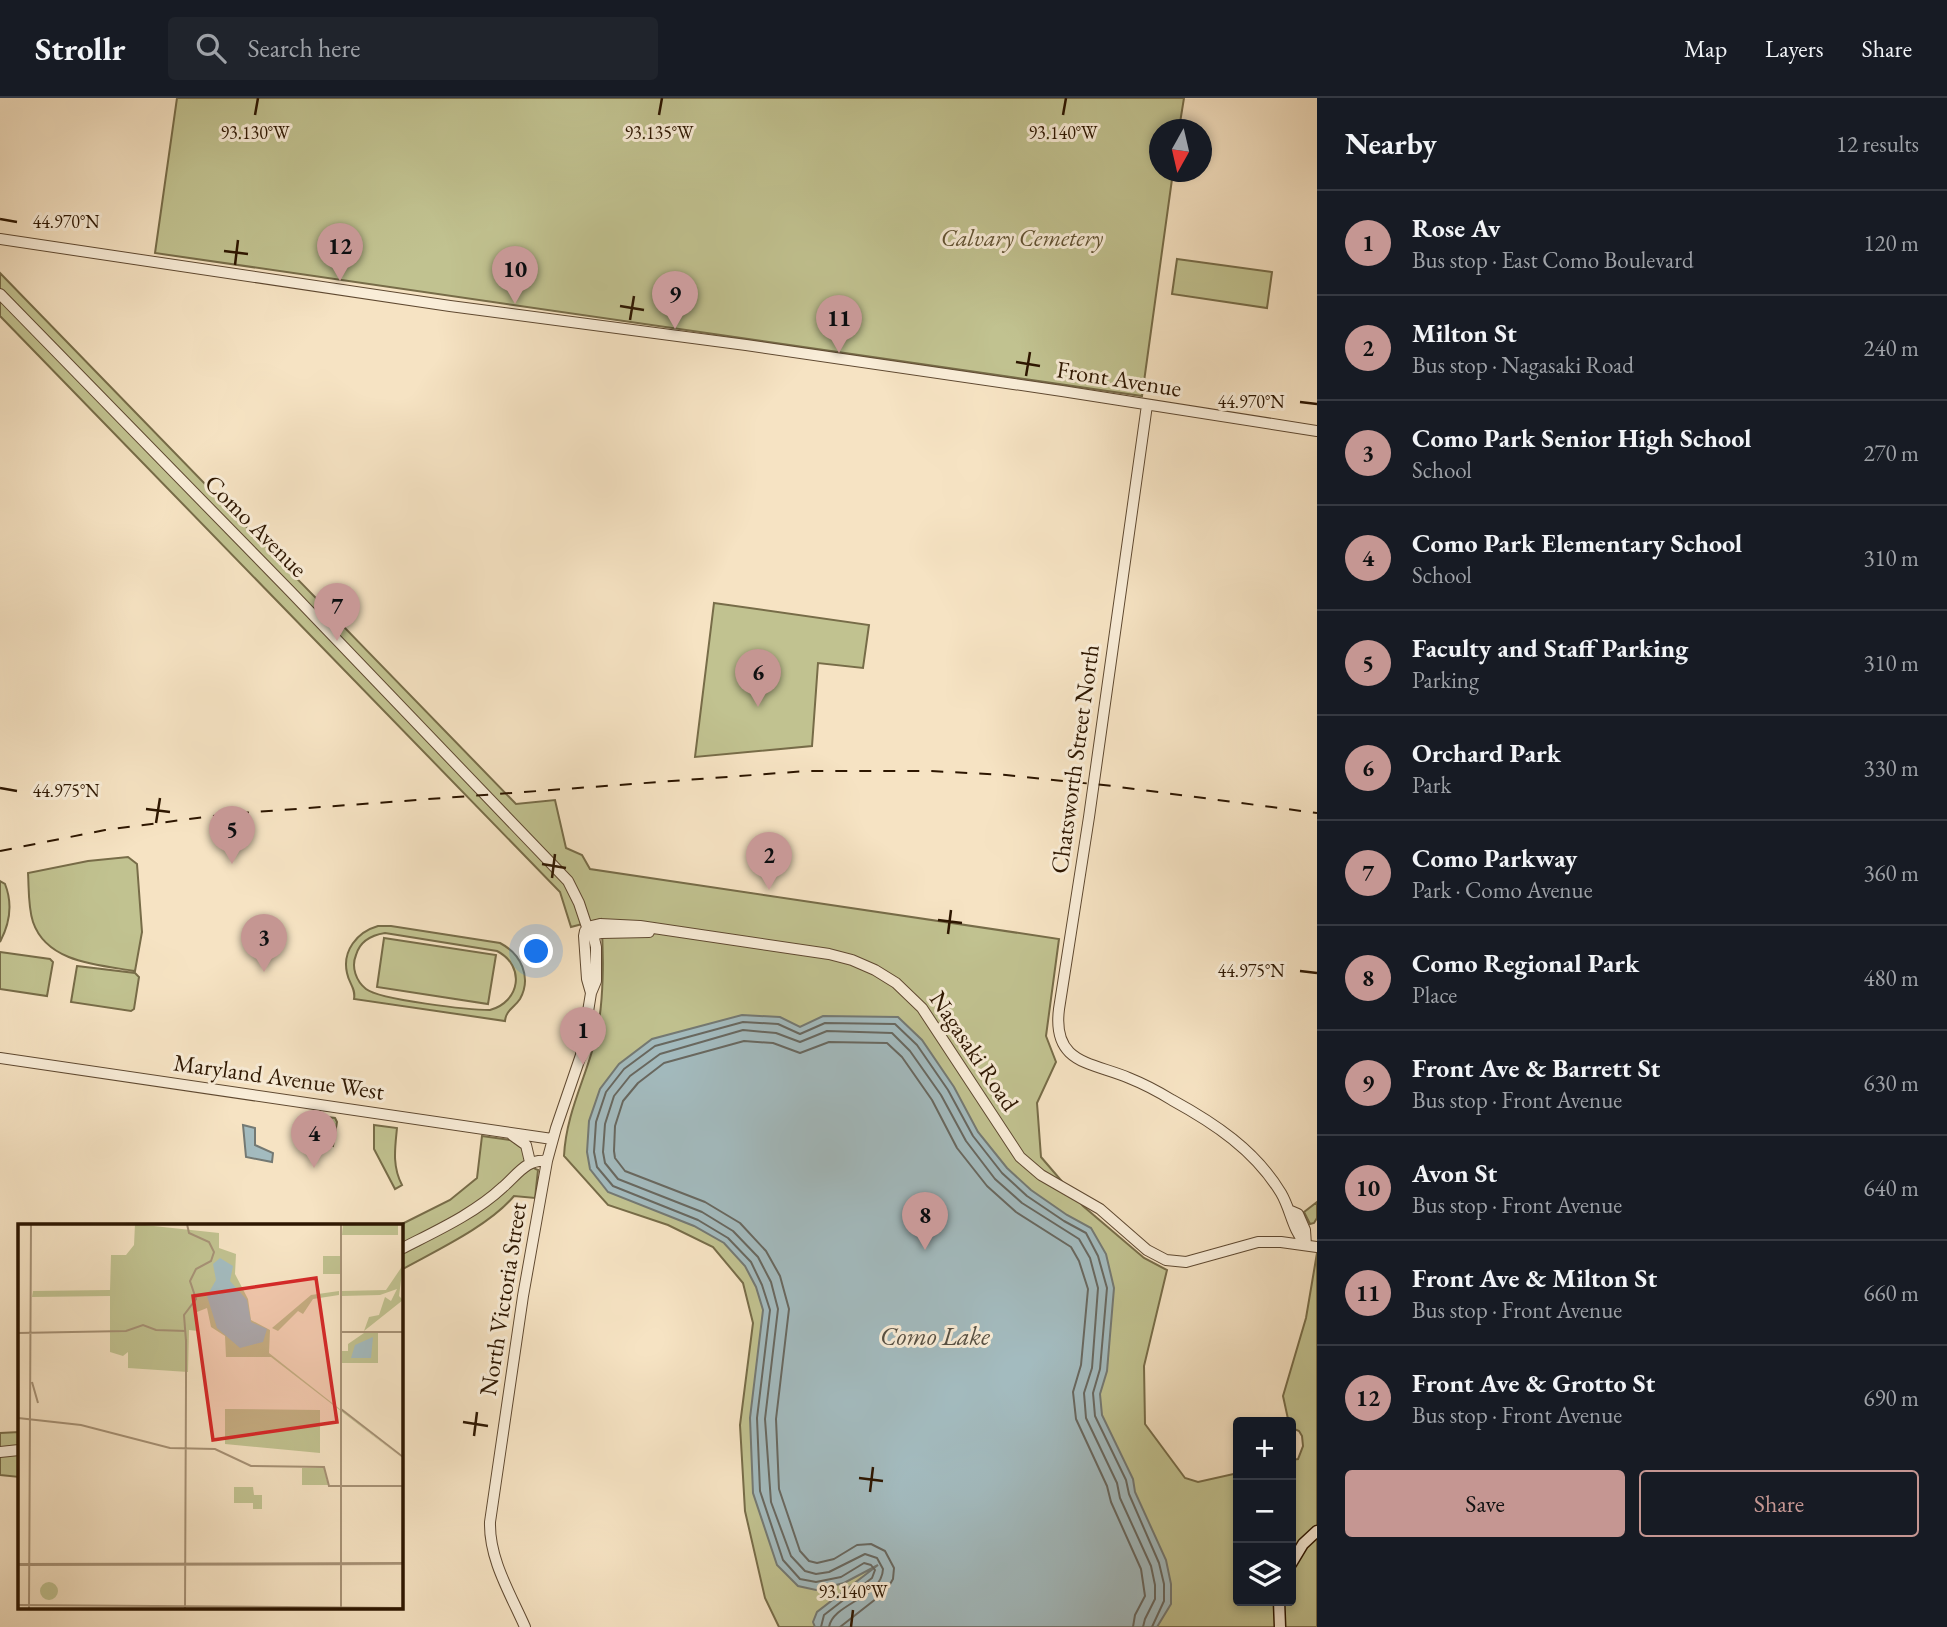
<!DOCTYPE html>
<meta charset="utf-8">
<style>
:root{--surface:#171b24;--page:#20242c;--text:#f1f3f6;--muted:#9ea1a6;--line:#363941;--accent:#c59692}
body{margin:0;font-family:"EB Garamond",serif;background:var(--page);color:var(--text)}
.controls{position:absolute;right:21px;bottom:21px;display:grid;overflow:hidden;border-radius:7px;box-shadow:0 4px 10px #0003}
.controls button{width:63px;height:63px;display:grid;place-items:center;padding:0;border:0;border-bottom:2px solid var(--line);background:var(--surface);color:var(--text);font:35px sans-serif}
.compass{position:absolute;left:1149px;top:21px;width:63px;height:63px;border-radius:50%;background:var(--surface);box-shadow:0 4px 10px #0003;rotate:188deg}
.you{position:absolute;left:537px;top:854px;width:24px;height:24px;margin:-18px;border:5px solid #fff;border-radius:50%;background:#1a73e8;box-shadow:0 0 0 10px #1a73e833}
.badge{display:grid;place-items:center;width:46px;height:46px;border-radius:50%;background:var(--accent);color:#111;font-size:23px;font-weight:700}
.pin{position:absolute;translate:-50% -58px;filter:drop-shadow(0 2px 4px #0008)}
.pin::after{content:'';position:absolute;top:37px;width:24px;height:21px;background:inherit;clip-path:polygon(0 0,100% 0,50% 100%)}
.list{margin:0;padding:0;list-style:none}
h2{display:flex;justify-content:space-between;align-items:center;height:91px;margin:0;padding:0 28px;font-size:30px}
h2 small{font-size:23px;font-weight:400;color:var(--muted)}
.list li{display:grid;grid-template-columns:46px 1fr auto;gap:21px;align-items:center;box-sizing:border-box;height:105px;padding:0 28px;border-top:2px solid var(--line)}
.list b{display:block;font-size:26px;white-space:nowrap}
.list p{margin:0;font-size:23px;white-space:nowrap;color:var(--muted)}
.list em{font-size:23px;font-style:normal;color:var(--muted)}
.actions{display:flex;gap:14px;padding:21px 28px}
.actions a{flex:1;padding:16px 0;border:2px solid var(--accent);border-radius:7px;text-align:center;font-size:24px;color:var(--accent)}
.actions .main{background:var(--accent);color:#111}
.icon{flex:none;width:38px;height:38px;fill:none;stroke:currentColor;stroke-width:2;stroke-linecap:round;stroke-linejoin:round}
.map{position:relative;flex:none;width:1317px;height:1529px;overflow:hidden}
header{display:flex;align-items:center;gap:42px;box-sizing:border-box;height:98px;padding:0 35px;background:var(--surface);border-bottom:2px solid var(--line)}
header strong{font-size:33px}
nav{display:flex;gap:38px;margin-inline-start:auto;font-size:24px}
.search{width:490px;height:63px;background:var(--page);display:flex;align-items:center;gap:18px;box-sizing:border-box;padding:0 24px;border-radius:7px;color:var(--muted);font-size:26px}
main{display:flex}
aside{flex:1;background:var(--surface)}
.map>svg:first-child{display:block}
.green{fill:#c1c290;stroke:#776c48;stroke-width:2;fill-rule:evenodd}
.water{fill:#a3bbbf;stroke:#747973;stroke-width:2}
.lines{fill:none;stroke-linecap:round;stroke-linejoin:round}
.shore{stroke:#686860;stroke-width:2}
.tertiary-casing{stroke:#5f4931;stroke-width:12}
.secondary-casing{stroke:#2d1600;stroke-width:13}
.tertiary{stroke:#f9edd8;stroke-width:10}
.secondary{stroke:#f9edd8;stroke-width:10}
.rail{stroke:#2d1600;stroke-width:2;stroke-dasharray:12 12;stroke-linecap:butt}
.ticks{fill:none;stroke:#2d1600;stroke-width:2.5}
.labels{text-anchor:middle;stroke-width:6;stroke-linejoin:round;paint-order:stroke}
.park-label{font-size:24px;font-style:italic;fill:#615232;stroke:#f9edd8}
.street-label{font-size:24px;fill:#2d1600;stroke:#f9edd8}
.water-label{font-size:26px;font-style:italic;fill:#565043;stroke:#f9edd8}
.inset-road{fill:none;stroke:#a69175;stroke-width:2}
.view{fill:#d62828;fill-opacity:0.15;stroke:#d62828;stroke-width:3.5}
.inset-edge{fill:none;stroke:#2d1600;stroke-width:3.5}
.ticks-label{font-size:18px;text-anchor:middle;fill:#2d1600;stroke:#f9edd8;stroke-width:6;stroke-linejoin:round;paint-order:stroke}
</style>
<header>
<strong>Strollr</strong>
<div class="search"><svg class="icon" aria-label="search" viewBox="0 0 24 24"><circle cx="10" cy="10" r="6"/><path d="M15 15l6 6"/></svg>Search here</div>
<nav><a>Map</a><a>Layers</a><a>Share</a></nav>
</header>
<main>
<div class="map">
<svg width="1317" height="1529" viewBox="0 0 1317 1529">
<rect width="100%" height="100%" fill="#f6e3c3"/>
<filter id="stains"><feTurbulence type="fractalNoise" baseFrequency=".00286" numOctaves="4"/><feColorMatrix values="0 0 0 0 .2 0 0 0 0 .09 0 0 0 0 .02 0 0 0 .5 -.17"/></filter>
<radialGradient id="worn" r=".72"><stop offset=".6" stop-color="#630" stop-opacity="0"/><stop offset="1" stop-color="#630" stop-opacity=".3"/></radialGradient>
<path class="green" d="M177 0H1184L1179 31 1160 32V74H1173L1142 298 155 155Z
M1177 161 1272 174 1267 210 1172 196Z
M0 175 516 706 555 702 566 750 582 757 590 771 1059 841 1046 938 1056 964 1037 1005 1041 1059 1083 1108 1144 1160 1167 1172 1144 1268 1145 1326 1185 1380 1198 1384 1238 1375V1503H1291V1362L1298 1361 1303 1348 1302 1338 1299 1333 1292 1330 1288 1321 1283 1298 1306 1220 1317 1155V1529H779L765 1500 745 1413 740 1327 753 1225 743 1185 713 1149 668 1127 608 1107 564 1058C566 1015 586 980 596 939 604 905 604 855 601 821L571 829 560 794 0 218Z
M714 505 869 527 863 570 818 565 812 648 695 659Z
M128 759 137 766 142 834 135 873C99 867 47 865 33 824 28 809 29 791 28 775L88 763Z
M0 783 5 786C13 806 10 825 0 844Z
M378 828H391L500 845C521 856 532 879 520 901 514 910 506 912 505 923L354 901C356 890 349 886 347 875 342 853 357 834 378 828ZM385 835 497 853C526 868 520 904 490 912 470 912 380 902 366 891 356 883 351 869 356 857 360 843 372 837 385 835Z
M384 840 496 857 488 906 377 889Z
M0 854 50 861 53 864 47 898 0 891Z
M77 868 135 875 139 879 134 911 131 913 71 904Z
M310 1017 335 1020 337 1024 333 1048 312 1041 308 1025Z
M374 1027 397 1030C395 1050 392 1068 402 1087L395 1091 374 1051Z
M482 1038 518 1043C528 1052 523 1067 538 1072L535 1100 514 1098C489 1128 435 1153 401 1172V1128H398L450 1102 477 1080Z
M1317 1104V1120L1314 1125 1310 1126 1304 1114Z
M19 1334V1379L0 1377V1335Z"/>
<path class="water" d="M742 917 780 919 800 929 823 918 898 919 922 942 954 989 978 1034 1007 1070 1031 1092 1067 1117 1091 1130 1106 1156 1114 1190 1107 1273 1100 1296 1102 1317 1133 1381 1135 1394 1166 1462 1171 1486V1506L1157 1529H815L813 1524 817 1514 878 1467 844 1485 816 1492 798 1488 777 1467 753 1395 750 1320 763 1212 756 1189 745 1168 724 1145 694 1128 608 1094 590 1071 587 1054 589 1023 600 991 619 966 652 941Z
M243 1027 255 1030V1047L273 1055 272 1064 246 1059Z"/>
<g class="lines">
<path class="shore" d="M821 1529 824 1517 872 1480 875 1472 871 1467 864 1465 841 1479 816 1484 800 1481 783 1462 760 1393 757 1320 770 1212 762 1187 751 1164 728 1140 698 1122 613 1088 597 1069 594 1054 596 1024 606 994 624 971 655 948 743 924 778 926 800 936 825 925 895 926 917 947 948 992 973 1038 1002 1075 1027 1098 1064 1123 1086 1135 1098 1158 1107 1190 1100 1271 1093 1295 1095 1318 1126 1382 1129 1396 1159 1465 1164 1486V1503L1152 1529
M829 1529C833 1505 882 1500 883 1471L877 1460 865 1456 829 1474 816 1476 805 1473 791 1458 771 1404 765 1321 778 1211 771 1184 758 1159 733 1133 702 1114 618 1081 605 1065 603 1054 605 1026 614 998 630 978 660 956 743 932 776 935 800 944 827 933 892 935 910 953 941 997 966 1043 995 1081 1022 1105 1079 1141 1090 1160 1098 1190 1092 1270 1084 1295 1086 1320 1117 1385 1120 1400 1151 1468 1155 1487V1501L1145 1521 1143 1529
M840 1529 886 1493 893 1481 894 1470 885 1453 871 1446 857 1447 834 1461 817 1465 809 1463 800 1453 779 1391 776 1321 789 1211 780 1178 766 1153 740 1125 705 1104 625 1073 615 1060 614 1053 615 1028 623 1003 638 985 664 965 744 943 773 945 800 955 829 944 887 945 902 959 932 1002 957 1050 987 1088 1016 1114 1071 1149 1079 1163 1088 1191 1081 1267 1073 1294 1076 1321 1107 1388 1111 1404 1141 1471 1145 1498 1135 1517 1133 1529"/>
<defs>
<path id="tertiary" d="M0 141 450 208 746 247 1062 293 1317 333
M0 196 290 493 568 783 579 805 587 829 593 836 596 849V883L591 895 581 957 556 1030 547 1063 523 1198 490 1424C489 1461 510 1495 525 1529
M1147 307 1089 719 1059 911C1052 966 1091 964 1129 980 1144 986 1159 994 1172 1002 1214 1025 1255 1052 1281 1095 1291 1112 1292 1131 1306 1147
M587 829 600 826 640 828 829 856 852 862 875 872 896 885 922 910 1020 1059 1041 1077 1100 1111 1147 1152 1166 1162 1186 1164 1258 1144H1281L1317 1149
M585 833 584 838 587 881 591 895
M584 838 601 835 649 834
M0 960 552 1041
M512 1037 526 1047 530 1064
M1291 1113 1298 1116 1305 1132 1306 1147
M401 1151C436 1133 474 1116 503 1089 517 1077 527 1060 547 1063
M0 1354 19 1352"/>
<path id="secondary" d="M1291 1466 1303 1446 1317 1433
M1279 1503 1280 1529"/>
</defs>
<use href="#tertiary" class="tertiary-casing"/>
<use href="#secondary" class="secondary-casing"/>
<use href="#tertiary" class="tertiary"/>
<use href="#secondary" class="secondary"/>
<path class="rail" d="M0 753 105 732 228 716 807 673H929L1006 677 1112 688 1317 715"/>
</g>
<path class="ticks" d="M255 17 258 0M659 17 662 0M1063 17 1066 0M0 121 17 124M224 153 248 156M235 167 238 142M620 208 644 212M630 222 634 198M1016 264 1040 268M1026 278 1030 254M1300 304 1317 306M0 690 17 693M146 711 170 714M156 725 160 700M542 766 566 770M552 780 555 756M938 822 962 825M948 836 951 812M1300 873 1317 875M463 1324 488 1328M474 1338 477 1314M859 1380 883 1383M870 1394 873 1369M851 1529 853 1512"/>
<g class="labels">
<g class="park-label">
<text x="1022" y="148">Calvary Cemetery</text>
</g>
<g class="street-label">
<text transform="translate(1119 281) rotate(9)" y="8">Front Avenue</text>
<text transform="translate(256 428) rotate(45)" y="8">Como Avenue</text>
<text transform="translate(1075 661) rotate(-82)" y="8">Chatsworth Street North</text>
<text transform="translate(974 953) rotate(56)" y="8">Nagasaki Road</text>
<text transform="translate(279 979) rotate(8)" y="8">Maryland Avenue West</text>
<text transform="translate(503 1201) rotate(-81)" y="8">North Victoria Street</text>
</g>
<g class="water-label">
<text x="935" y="1247">Como Lake</text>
</g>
</g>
<g transform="translate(18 1126)">
<rect width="385" height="385" fill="#f6e3c3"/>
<path d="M117 0 201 9V24L218 30 217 50 230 75 233 96 252 106 251 129 385 235 253 133H208L207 112 193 103 189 84 179 88 180 107 171 106 170 148 110 144V128L105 132 92 128V72L14 73 15 67 92 66 93 31H108L116 21ZM325 0H380V11H324ZM305 32H322V50H305ZM385 41 381 72 385 76 346 107 351 93 361 91 367 73 373 77 379 65 362 71 324 72V67L368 66ZM321 67V71L295 75 285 90 280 87 260 107 254 104 293 71ZM346 109H360V139H323V127H330V120ZM207 185 302 186V229L207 220ZM284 244H306L310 261H284ZM216 263H235L236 271H244V285H235V279H216ZM22 367a9 9 0 1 1 18 0a9 9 0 1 1-18 0Z" fill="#c1c290"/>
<path d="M202 34 215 42 212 57 229 76 233 98 249 105 245 118 222 124 199 104 189 72 198 56 195 40ZM355 113 353 134H333L337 121Z" fill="#a3bbbf"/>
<path class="inset-road" d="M322 108H385M0 109 108 107 125 101 138 106 168 107M168 117 166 91 178 75 172 57 178 45 193 37 196 28 191 18 171 9 169 0M14 158 20 179M168 163V115M323 185 385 233M0 194 63 201 152 224 197 225 233 242 306 243 311 262H385M0 340 385 339M0 341 385 340M0 381 385 384M11 384 13 0M167 385 168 160M323 385V0"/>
<path class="view" d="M298 54 319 198 195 216 175 72Z"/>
<rect width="385" height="385" class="inset-edge"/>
</g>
<g class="ticks-label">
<text x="255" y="41">93.130°W</text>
<text x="659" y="41">93.135°W</text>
<text x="1063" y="41">93.140°W</text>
<text x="66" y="130">44.970°N</text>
<text x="1251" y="310">44.970°N</text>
<text x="66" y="699">44.975°N</text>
<text x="1251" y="879">44.975°N</text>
<text x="853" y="1500">93.140°W</text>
</g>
<rect width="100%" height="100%" filter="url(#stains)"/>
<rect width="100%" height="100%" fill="url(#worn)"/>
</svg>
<div class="controls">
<button>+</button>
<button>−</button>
<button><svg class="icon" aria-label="layers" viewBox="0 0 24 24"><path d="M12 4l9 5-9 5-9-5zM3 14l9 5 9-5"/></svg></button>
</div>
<svg class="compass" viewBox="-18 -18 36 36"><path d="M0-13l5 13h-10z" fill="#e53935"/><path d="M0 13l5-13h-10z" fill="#9ea1a6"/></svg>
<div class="you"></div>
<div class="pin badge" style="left:583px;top:967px">1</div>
<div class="pin badge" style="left:769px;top:792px">2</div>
<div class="pin badge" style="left:264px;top:874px">3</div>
<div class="pin badge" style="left:314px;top:1070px">4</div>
<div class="pin badge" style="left:232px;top:766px">5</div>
<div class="pin badge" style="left:758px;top:609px">6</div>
<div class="pin badge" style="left:337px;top:543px">7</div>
<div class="pin badge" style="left:925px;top:1152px">8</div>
<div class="pin badge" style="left:675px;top:231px">9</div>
<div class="pin badge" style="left:515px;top:206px">10</div>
<div class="pin badge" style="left:839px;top:255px">11</div>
<div class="pin badge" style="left:340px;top:183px">12</div>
</div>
<aside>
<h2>Nearby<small>12 results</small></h2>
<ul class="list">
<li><span class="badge">1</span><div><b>Rose Av</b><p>Bus stop · East Como Boulevard</p></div><em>120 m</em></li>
<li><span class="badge">2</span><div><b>Milton St</b><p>Bus stop · Nagasaki Road</p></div><em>240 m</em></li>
<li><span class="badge">3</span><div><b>Como Park Senior High School</b><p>School</p></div><em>270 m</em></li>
<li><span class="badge">4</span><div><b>Como Park Elementary School</b><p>School</p></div><em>310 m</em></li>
<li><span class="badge">5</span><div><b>Faculty and Staff Parking</b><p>Parking</p></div><em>310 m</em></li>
<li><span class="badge">6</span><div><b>Orchard Park</b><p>Park</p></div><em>330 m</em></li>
<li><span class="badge">7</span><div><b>Como Parkway</b><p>Park · Como Avenue</p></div><em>360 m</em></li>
<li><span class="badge">8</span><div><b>Como Regional Park</b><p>Place</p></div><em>480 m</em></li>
<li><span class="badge">9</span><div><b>Front Ave &amp; Barrett St</b><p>Bus stop · Front Avenue</p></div><em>630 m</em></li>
<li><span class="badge">10</span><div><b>Avon St</b><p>Bus stop · Front Avenue</p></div><em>640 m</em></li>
<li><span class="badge">11</span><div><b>Front Ave &amp; Milton St</b><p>Bus stop · Front Avenue</p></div><em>660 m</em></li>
<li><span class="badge">12</span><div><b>Front Ave &amp; Grotto St</b><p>Bus stop · Front Avenue</p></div><em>690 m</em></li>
</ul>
<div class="actions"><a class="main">Save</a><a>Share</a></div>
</aside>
</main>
